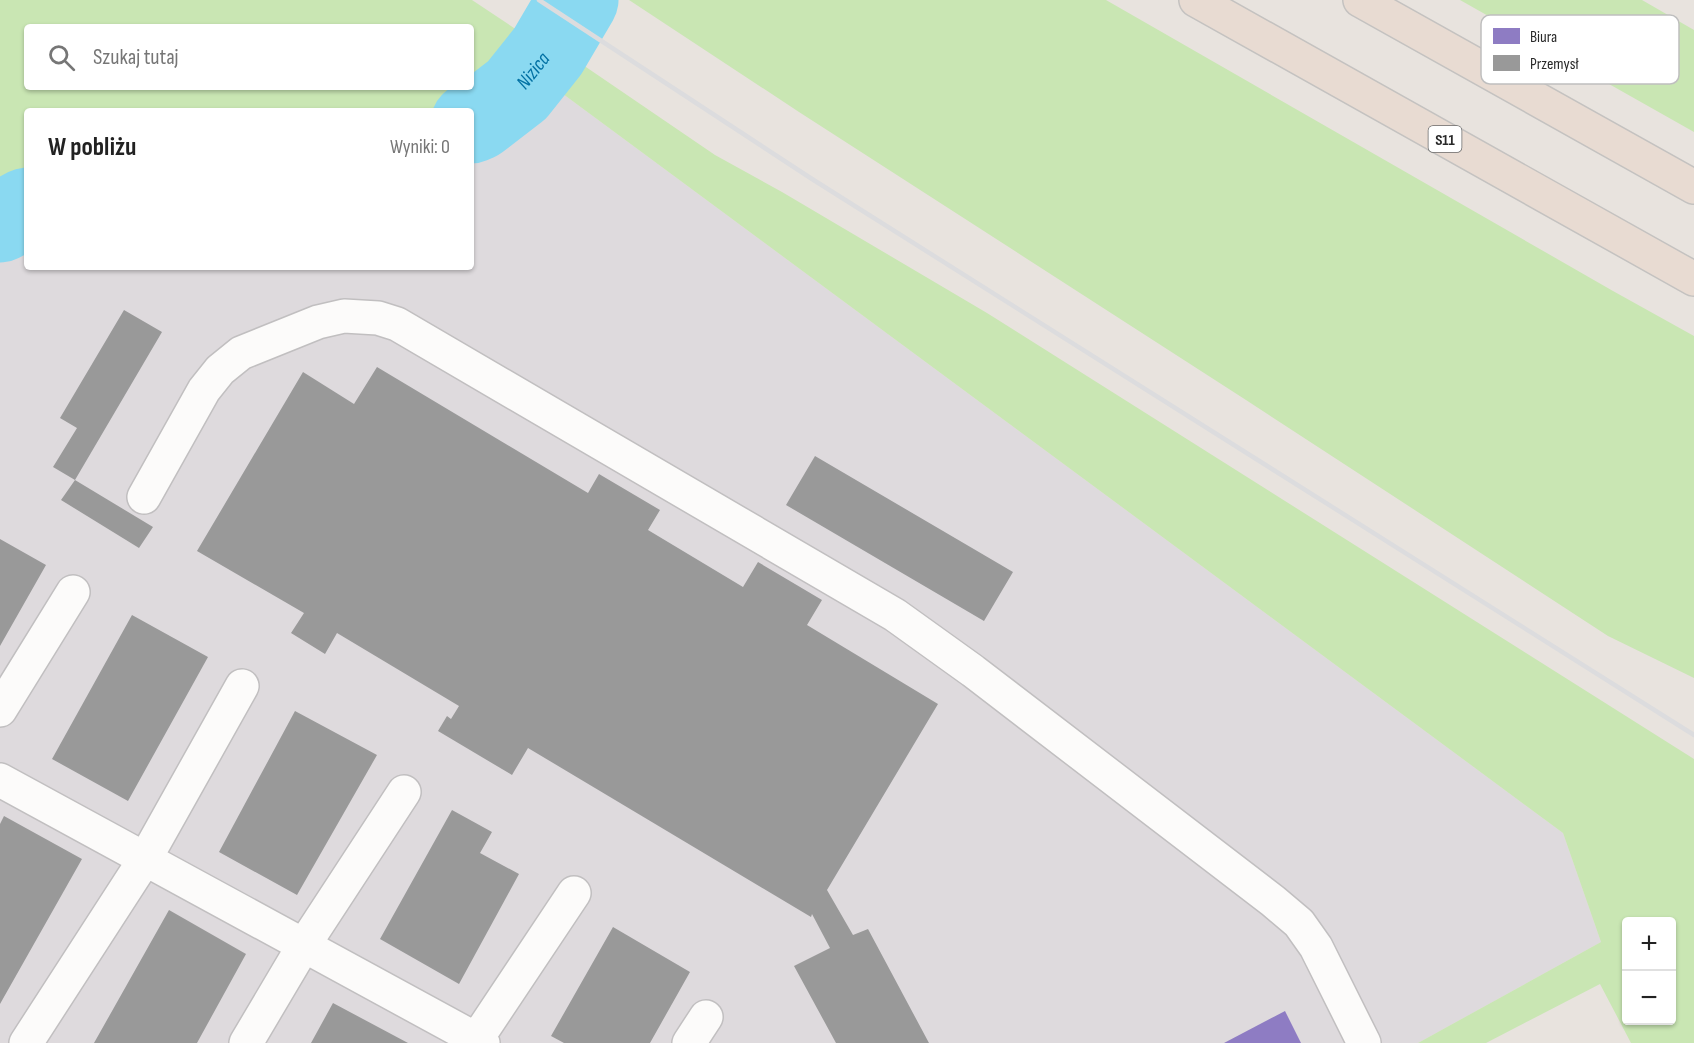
<!DOCTYPE html>
<html lang="pl">
<meta charset="utf-8">
<style>
:root{--surface:#fff;--page:#f2f2f2;--text:#222;--muted:#767676;--line:#e0e0e0}
body{margin:0;font-family:"Sofia Sans Condensed",sans-serif;background:var(--page);color:var(--text)}
.controls{position:absolute;right:18px;bottom:18px;display:grid;overflow:hidden;border-radius:6px;box-shadow:0 2px 4px #0004}
.controls button{width:54px;height:54px;display:grid;place-items:center;padding:0;border:0;border-bottom:2px solid var(--line);background:var(--surface);color:var(--text);font:30px sans-serif}
.list{margin:0;padding:0;list-style:none}
h2{display:flex;justify-content:space-between;align-items:center;height:78px;margin:0;padding:0 24px;font-size:26px}
h2 small{font-size:20px;font-weight:400;color:var(--muted)}
.icon{flex:none;width:33px;height:33px;fill:none;stroke:currentColor;stroke-width:2;stroke-linecap:round;stroke-linejoin:round}
.map{position:relative;flex:none;width:1694px;height:1043px;overflow:hidden}
.search{position:absolute;background:var(--surface);box-shadow:0 2px 4px #0004;left:24px;top:24px;width:450px;height:66px;display:flex;align-items:center;gap:15px;box-sizing:border-box;padding:0 21px;border-radius:6px;color:var(--muted);font-size:22px}
.panel{position:absolute;background:var(--surface);box-shadow:0 2px 4px #0004;left:24px;top:108px;width:450px;height:162px;border-radius:6px}
.map>svg:first-child{display:block}
.industrial{fill:#dedadd}
.green{fill:#c9e6b3;fill-rule:evenodd}
.offices{fill:#8e7cc3}
.industry{fill:#999}
.lines{fill:none;stroke-linecap:round;stroke-linejoin:round}
.river{stroke:#8ad9f1;stroke-width:81}
.minor-casing{stroke:#c1bfc0;stroke-width:36}
.highway-casing{stroke:#c4c2c0;stroke-width:36}
.minor{stroke:#fcfbfa;stroke-width:33}
.highway{stroke:#e8dbd2;stroke-width:33}
.rail{stroke:#dcdcde;stroke-width:4.5}
.labels{text-anchor:middle;stroke-width:6;stroke-linejoin:round;paint-order:stroke}
.shield{fill:#fff;stroke:#696969;stroke-width:1.5}
.shield-label{font-size:16px;font-weight:bold;fill:#292929}
.water-label{font-size:20px;font-style:italic;fill:#0271a4;stroke:#fff}
.key{fill:#fff;stroke:#bfbfbf;stroke-width:1.5}
.key-label{font-size:16px;fill:#292929}
</style>
<div class="map">
<svg width="1694" height="1043" viewBox="0 0 1694 1043">
<rect width="100%" height="100%" fill="#e8e3de"/>
<path class="industrial" d="M559 91 1563 833 1601 942 1418 1043H0V240L27 226V267H471V138L484 132 529 103Z"/>
<path class="green" d="M0 0H472L526 36 497 71 464 97 430 111H27V179L0 192ZM27 27H471V87H27Z
M629 0H1106L1613 291 1694 336V678L1608 636 1246 400 799 112Z
M1460 0H1642L1694 30V132Z
M583 65 715 155 782 192 987 313 1694 759V1043H1631L1600 984 1486 1043H1418L1601 942 1563 833 559 91ZM1626 922H1672V1020H1626Z"/>
<path class="offices" d="M1285 1011 1301 1043H1224Z"/>
<path class="industry" d="M124 310 162 332 75 480 153 527 139 548 61 500 75 480 53 467 77 428 60 418Z
M377 367 588 493 599 474 660 510 648 530 743 587 758 562 822 600 807 625 938 704 827 890 853 935 868 929 929 1043H836L794 966 830 948 812 914 811 917 528 748 512 775 438 731 447 716 451 719 459 706 337 633 325 654 291 633 304 613 197 551 303 372 354 404Z
M815 456 1013 572 984 621 786 505Z
M0 539 46 565 0 646Z
M132 615 208 657 128 801 52 759Z
M295 711 377 755 297 895 219 852Z
M452 810 492 832 480 853 519 874 459 984 380 939Z
M4 816 82 859 0 1004V824Z
M169 910 246 954 197 1043H94Z
M613 927 690 972 650 1043H564L551 1036Z
M333 1003 408 1043H311Z"/>
<g class="lines">
<g class="river">
<path id="s1" d="M471 123 478 120 517 90 548 51 578 0"/>
<path d="M0 222 27 208"/>
</g>
<defs>
<path id="minor" d="M144 497 204 390 220 370 241 353 318 322 344 316 378 318 397 324 895 615 973 671 1273 901 1299 923 1316 947 1364 1043
M0 710 73 592
M0 780 483 1043
M26 1043 145 859 242 686
M246 1043 304 945 404 792
M474 1043 574 893
M689 1043 706 1017"/>
<path id="highway" d="M1196 0 1694 279
M1360 0 1694 187"/>
</defs>
<use href="#minor" class="minor-casing"/>
<use href="#highway" class="highway-casing"/>
<use href="#minor" class="minor"/>
<use href="#highway" class="highway"/>
<path class="rail" d="M539 0 812 179 1694 735"/>
</g>
<g class="labels">
<rect class="shield" x="1428.5" y="126" width="33" height="26" rx="4.5"/>
<g class="shield-label">
<text x="1445" y="145">S11</text>
</g>
<g class="water-label">
<text dy="7" stroke="none"><textPath href="#s1" startOffset="82">Nizica</textPath></text>
</g>
</g>
<rect x="1481" y="15" width="198" height="69" rx="9" class="key"/>
<rect x="1493" y="28" width="27" height="16" fill="#8e7cc3"/>
<rect x="1493" y="55" width="27" height="16" fill="#999"/>
<g class="key-label">
<text x="1530" y="42">Biura</text>
<text x="1530" y="69">Przemysł</text>
</g>
</svg>
<div class="controls">
<button>+</button>
<button>−</button>
</div>
<div class="search"><svg class="icon" aria-label="search" viewBox="0 0 24 24"><circle cx="10" cy="10" r="6"/><path d="M15 15l6 6"/></svg>Szukaj tutaj</div>
<section class="panel">
<h2>W pobliżu<small>Wyniki: 0</small></h2>
<ul class="list">
</ul>
</section>
</div>
